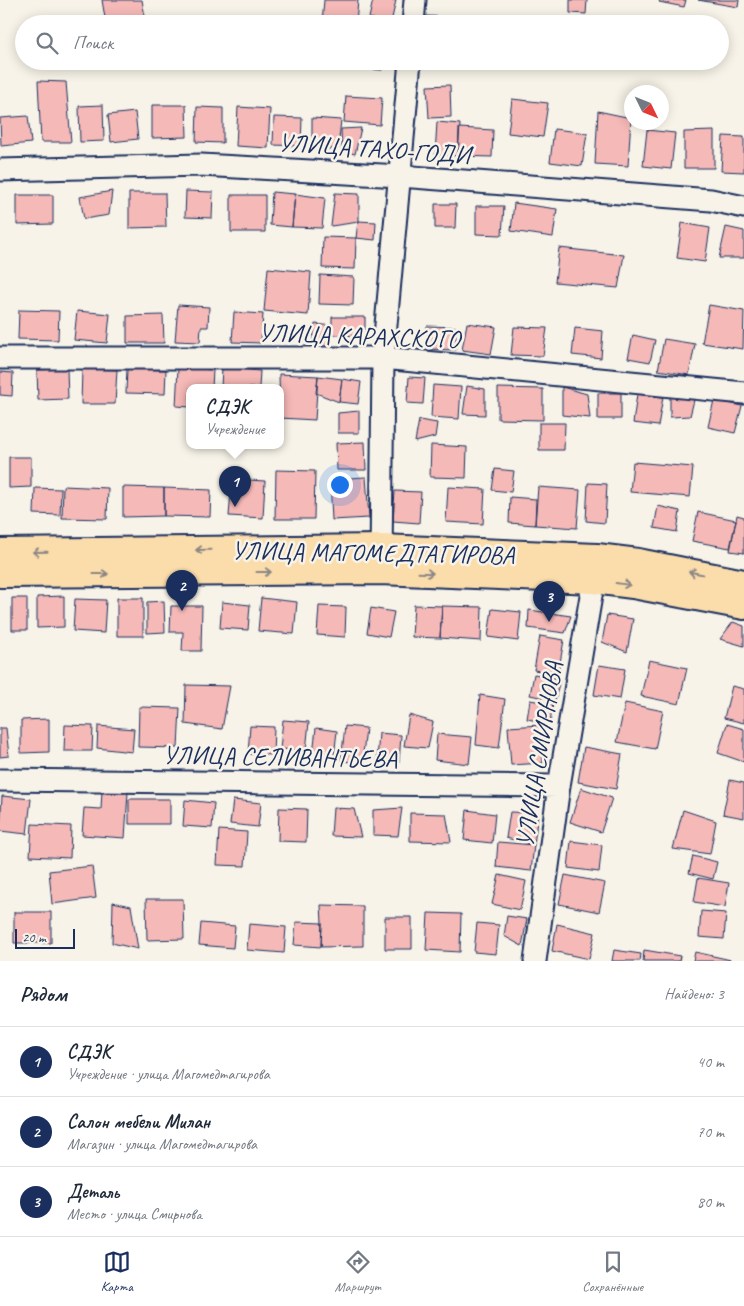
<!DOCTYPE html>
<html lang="ru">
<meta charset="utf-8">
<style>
:root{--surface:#fff;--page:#f6f6f7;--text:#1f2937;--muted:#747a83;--line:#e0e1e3;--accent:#1b2f5e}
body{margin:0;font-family:Caveat,sans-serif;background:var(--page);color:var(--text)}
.compass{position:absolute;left:624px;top:85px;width:45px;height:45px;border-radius:50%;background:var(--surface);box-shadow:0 2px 12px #0003;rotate:133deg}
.scale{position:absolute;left:15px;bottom:12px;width:60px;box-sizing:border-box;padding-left:5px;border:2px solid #1b2f5e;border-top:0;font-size:14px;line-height:18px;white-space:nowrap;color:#1b2f5e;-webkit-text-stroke:4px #f7f3e8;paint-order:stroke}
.you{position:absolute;left:339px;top:484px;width:18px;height:18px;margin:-12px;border:4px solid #fff;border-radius:50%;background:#1a73e8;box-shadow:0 0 0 8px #1a73e833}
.badge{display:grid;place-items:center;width:32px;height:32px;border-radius:50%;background:var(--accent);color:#fff;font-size:16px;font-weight:700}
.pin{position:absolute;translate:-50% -41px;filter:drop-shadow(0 1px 2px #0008)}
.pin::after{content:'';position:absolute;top:26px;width:18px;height:15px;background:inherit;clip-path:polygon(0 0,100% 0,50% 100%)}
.popup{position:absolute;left:186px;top:384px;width:98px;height:65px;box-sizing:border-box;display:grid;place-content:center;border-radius:10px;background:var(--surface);filter:drop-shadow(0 1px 4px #0005);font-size:16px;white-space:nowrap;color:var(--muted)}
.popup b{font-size:19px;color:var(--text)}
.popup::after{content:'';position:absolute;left:50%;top:100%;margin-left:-10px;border:10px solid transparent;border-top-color:var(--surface)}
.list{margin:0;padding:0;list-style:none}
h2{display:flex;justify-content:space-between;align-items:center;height:65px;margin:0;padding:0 20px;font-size:21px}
h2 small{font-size:16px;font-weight:400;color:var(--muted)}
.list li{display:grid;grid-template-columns:32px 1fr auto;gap:15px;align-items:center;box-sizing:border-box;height:70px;padding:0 20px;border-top:1px solid var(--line)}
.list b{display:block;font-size:19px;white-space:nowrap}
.list p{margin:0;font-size:16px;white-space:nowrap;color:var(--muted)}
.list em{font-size:16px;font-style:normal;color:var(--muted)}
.icon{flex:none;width:28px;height:28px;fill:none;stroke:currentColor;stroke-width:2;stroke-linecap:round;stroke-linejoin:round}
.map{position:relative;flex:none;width:744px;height:961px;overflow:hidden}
.search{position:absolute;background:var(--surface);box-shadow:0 2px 12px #0003;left:15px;right:15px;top:15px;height:55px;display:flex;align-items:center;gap:12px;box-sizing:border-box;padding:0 18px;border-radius:28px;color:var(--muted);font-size:19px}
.sheet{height:275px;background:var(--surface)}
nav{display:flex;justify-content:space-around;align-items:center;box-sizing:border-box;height:70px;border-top:1px solid var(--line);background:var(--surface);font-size:14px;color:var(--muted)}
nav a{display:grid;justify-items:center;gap:2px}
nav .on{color:var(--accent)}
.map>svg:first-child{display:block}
.building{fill:#f5b9b7;stroke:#1b2f5e}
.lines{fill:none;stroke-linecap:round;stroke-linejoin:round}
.minor-casing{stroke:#1b2f5e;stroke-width:25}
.major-casing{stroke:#1b2f5e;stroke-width:30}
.minor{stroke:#f7f3e8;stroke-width:21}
.major{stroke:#fbddab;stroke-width:26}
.oneway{stroke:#8b8684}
.labels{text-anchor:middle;stroke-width:5;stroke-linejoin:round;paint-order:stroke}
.street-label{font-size:25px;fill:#1b2f5e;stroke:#f7f3e8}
</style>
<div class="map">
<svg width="744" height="961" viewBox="0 0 744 961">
<rect width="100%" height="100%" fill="#f7f3e8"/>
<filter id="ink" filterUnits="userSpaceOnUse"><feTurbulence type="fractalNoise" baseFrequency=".02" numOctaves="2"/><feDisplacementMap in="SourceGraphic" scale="10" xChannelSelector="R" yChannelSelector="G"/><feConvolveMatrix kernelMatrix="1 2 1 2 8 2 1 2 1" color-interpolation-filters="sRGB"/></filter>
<g filter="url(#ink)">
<path class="building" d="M102 0H142L146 22 106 24Z
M324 0H358L356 24H322Z
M373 0H396L391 23 369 18Z
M570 0H587L586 14 570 13Z
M660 0H686L684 7 659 2Z
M698 0H739L738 7Z
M425 16 451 17V24H425Z
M352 61H383L382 70 352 68Z
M38 81 66 82 71 142H41Z
M450 85 451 117 429 118 427 86Z
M346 96 382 98 380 125 344 122Z
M512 99 548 103 543 137 508 133Z
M103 105 104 141 80 142 79 106Z
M152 105H186L187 137 152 138Z
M197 107 223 108V143L196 142Z
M238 107 270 109 268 148 236 146Z
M598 111 631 118 628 166 595 164Z
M135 112 138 139 111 142 108 115Z
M28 116 31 143 1 146 0 118Z
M274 117 302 118 301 146 273 145Z
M312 118 341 120 338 149H312Z
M437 122 460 124 458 156 435 155Z
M361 128 355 154 342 151 341 129Z
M459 128 493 130 492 157 458 156Z
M554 129 587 133 582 166 550 162Z
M647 130 675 133 671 169 643 166Z
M714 131V168H684V132Z
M723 136 744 137V172L721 171Z
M112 191 109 215 84 219 80 197Z
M186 191 213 192 212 218 185 217Z
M272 192 295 194 292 227 270 225Z
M129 193H165L166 227 129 228Z
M335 193 359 194V222L331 226Z
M295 194 325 198 322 228 292 227Z
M17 195H53V224L17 225Z
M231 195H265V232H231Z
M514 203 557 209 553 237 511 231Z
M435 204H456L455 228H435Z
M476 206H504L502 235 476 234Z
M358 221 376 222 375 240 356 238Z
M682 223 710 228 705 262 677 258Z
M726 227 744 231V258H719Z
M323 237 356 238 355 269 322 268Z
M559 248 624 255 618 288 555 282Z
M268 268 311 272 308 315 264 311Z
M320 275 354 277 353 305 319 304Z
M178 305 209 307 208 327H201L200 342 175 341Z
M709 305 744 311 743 349 702 343Z
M19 310 59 311 58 340 18 339Z
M77 311 110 314 107 343 74 340Z
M234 312 263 314 261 343 232 342Z
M163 315 164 343H127V316Z
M332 317H365V336L332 335Z
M467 323 496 327 491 354 462 350Z
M315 324 333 326 330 348 312 346Z
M427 326 456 327V350L427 349Z
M514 327 547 328 543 356 511 355Z
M575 328 603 331 601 358 572 355Z
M633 335 655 340 650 362 628 358Z
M664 339 695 344 689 375 658 370Z
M178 368 213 370 212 388H190V407L176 406Z
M222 368 260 371 259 388H221Z
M67 369 68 399 38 400 37 370Z
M82 369 117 370 115 404H81Z
M127 369 166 370 165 394 126 393Z
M0 372 13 373 12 396 0 395Z
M279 374 318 376 315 420 280 418Z
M318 376 342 379 339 402 316 393Z
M409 377 425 378 423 404 407 403Z
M342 379 361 382 358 404 339 402Z
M433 385 461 387 459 419 431 417Z
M467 386 485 389V415L463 414Z
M562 387 587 394 590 418 562 415Z
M498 388 543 389V420L498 419Z
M598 393H621V419H598Z
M637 394 663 397 658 426 633 423Z
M695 396 690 416 670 417V397Z
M714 400 742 406 735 433 708 427Z
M359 411V433H338V413Z
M419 420 437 423 435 437 415 442Z
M539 423H565L564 450H539Z
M365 442 366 470H337L336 443Z
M431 445 467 447 466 478 430 477Z
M9 457H31V487L9 488Z
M633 462 693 467 690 497 630 492Z
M495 469 514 471 511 492 492 490Z
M276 470 315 471 314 519H275Z
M366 477 369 518 332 520 330 479Z
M232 479 265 481 263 518 229 516Z
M588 483 607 484 605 523 586 521Z
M63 486 108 488 107 519 62 518Z
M123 487 164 488V516L123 517Z
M448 487 485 489 483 524 446 522Z
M538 487 580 490 577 528 535 525Z
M35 488 61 489 60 515 34 514Z
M164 488 211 490 210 517 164 516Z
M395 491 421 492 419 523 393 521Z
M510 497 536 499 535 525 509 523Z
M658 506 680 511 677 532 654 528Z
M698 512 736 520 730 548 692 541Z
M737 515 744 517V553L730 551Z
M64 596V627L37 628V597Z
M12 598H27V630H12Z
M117 598H143V636H117Z
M261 598 297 602 294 634 258 631Z
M75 599 106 600 104 633 73 631Z
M164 601 165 632 147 633V602Z
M222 602 250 605 248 630 220 628Z
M414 605 442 606 440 638 412 637Z
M171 606H202L201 651H182L183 632H170Z
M319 606 346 607 345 637 317 635Z
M442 606 482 607 481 641 440 638Z
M371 608 394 612 389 637 367 633Z
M492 609 521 612 518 641 488 637Z
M529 610 571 616 565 633 528 628Z
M607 615 633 619 627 652 602 642Z
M733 622 744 626V646L720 639Z
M540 636 564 640 558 674 534 670Z
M649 660 687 668 679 704 641 696Z
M599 665 625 669 620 699 594 695Z
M534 674 560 679 555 700 530 695Z
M186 685 230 686 222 729 185 724Z
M732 686 744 689V723L724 718Z
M480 695 505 699 499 748 476 745Z
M530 700 553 704 550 723 527 719Z
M625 703 663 711 655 749 617 742Z
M139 707 180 708 178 748 138 747Z
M409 715 433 722 428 748 404 746Z
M49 719V752L21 753V720Z
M283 720 309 722 306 751 280 749Z
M727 724 744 729V762L718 753Z
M65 725 93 726 92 751H64Z
M541 725 543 763 511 765 508 727Z
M98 726 134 729 132 752 97 748Z
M250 726 274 727 273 755 248 754Z
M345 726 366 728 362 763 341 761Z
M0 728H6L9 756 0 757Z
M316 728 337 731 334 757 313 754Z
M379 733 401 735 399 763 377 761Z
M437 734 472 737 469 764 435 760Z
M584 747 622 754 616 789 578 782Z
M730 780 744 783V818L723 814Z
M581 788 612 798 601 832 570 822Z
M102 790 128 792 125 838 82 835 84 808 101 809Z
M2 796 31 799 27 834 0 831Z
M129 799H170V824H129Z
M185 800 214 803 212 828 183 826Z
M233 800 261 803 258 827 230 824Z
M279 808 307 809 306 842 278 841Z
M333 808 354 809 361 837 331 836Z
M402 808 398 836 373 835V810Z
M467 810 495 814 492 843 464 840Z
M683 810 716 821 710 854 673 849Z
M510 812 538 813 534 845 506 838Z
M410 813 446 814 451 842 410 841Z
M32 824 71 826 70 858 30 856Z
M219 830 247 832 245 866 217 865Z
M571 841 602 845 599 872 568 868Z
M498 842 534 845 531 871 496 867Z
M693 856 717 862 713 879 689 873Z
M92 866 96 898 52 904 49 871Z
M499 875 526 881 520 910 492 904Z
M565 875 605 883 599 912 559 904Z
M698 878 729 883 725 907 694 902Z
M146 899H183L184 939 147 940Z
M113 902 131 906 138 949 112 943Z
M321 905 363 906V946L321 947 322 923Z
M701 911 726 913 724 939 699 937Z
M14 912H51V943H14Z
M428 913 461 914 460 952 426 950Z
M507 916 527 919 522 946 504 936Z
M385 917H412V949H385Z
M296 922 322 923 321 947 294 945Z
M201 923 235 926 233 948 199 945Z
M477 923 499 925 496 954 474 952Z
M249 924 286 927 284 953 247 950Z
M557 924 595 933 589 959 552 951Z
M614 950 641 954 640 961H612Z
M644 950 680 956 679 961H643Z
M695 952 731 960V961H693Z"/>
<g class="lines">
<defs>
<path id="minor" d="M413 24 415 0
M0 170 201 165 400 176 711 200 744 207
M0 358H383L744 393
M381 564 383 358 410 61
M0 780 559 786
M535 961 559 786 596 566"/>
<path id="major" d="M0 552 381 548 597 557 638 562 744 583
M0 574 380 571 594 580 633 585 744 606"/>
</defs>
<use href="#minor" class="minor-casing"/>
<use href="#major" class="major-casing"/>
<use href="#minor" class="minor"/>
<use href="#major" class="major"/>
</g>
<defs><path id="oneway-shaft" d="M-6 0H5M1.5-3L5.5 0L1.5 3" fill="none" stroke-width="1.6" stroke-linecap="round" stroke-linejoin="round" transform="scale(1.25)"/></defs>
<g class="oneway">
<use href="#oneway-shaft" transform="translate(203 550) rotate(179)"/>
<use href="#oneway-shaft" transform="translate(40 552) rotate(179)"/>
<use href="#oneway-shaft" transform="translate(264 572)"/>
<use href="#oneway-shaft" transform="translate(426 573) rotate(2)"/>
<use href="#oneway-shaft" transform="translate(696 573) rotate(-169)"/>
<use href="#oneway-shaft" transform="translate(101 574)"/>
<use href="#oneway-shaft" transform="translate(623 584) rotate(8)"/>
</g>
</g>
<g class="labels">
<g class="street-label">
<text transform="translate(374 148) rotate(4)" y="9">УЛИЦА ТАХО-ГОДИ</text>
<text transform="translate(359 335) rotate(2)" y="9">УЛИЦА КАРАХСКОГО</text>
<text transform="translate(373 552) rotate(1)" y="9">УЛИЦА МАГОМЕДТАГИРОВА</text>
<text transform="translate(538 754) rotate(-81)" y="9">УЛИЦА СМИРНОВА</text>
<text transform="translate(280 756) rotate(1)" y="9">УЛИЦА СЕЛИВАНТЬЕВА</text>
</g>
</g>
</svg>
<svg class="compass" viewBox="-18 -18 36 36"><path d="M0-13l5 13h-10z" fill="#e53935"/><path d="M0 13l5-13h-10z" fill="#747a83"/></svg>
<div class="scale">20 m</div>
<div class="you"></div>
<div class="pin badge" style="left:235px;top:507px">1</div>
<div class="popup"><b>СДЭК</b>Учреждение</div>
<div class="pin badge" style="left:182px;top:611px">2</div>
<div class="pin badge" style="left:549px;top:622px">3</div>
<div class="search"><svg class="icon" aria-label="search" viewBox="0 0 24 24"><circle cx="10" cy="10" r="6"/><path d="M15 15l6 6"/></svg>Поиск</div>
</div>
<section class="sheet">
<h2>Рядом<small>Найдено: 3</small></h2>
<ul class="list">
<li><span class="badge">1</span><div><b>СДЭК</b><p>Учреждение · улица Магомедтагирова</p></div><em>40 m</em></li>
<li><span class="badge">2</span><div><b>Салон мебели Милан</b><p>Магазин · улица Магомедтагирова</p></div><em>70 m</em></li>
<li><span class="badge">3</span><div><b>Деталь</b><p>Место · улица Смирнова</p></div><em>80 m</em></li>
</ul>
</section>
<nav>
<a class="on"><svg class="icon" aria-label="map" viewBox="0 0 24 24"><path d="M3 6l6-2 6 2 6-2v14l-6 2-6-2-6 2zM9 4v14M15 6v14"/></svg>Карта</a>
<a><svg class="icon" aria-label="directions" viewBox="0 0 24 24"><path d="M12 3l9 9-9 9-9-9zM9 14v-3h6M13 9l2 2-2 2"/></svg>Маршрут</a>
<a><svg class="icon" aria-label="saved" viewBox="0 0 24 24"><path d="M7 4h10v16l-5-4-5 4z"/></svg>Сохранённые</a>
</nav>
